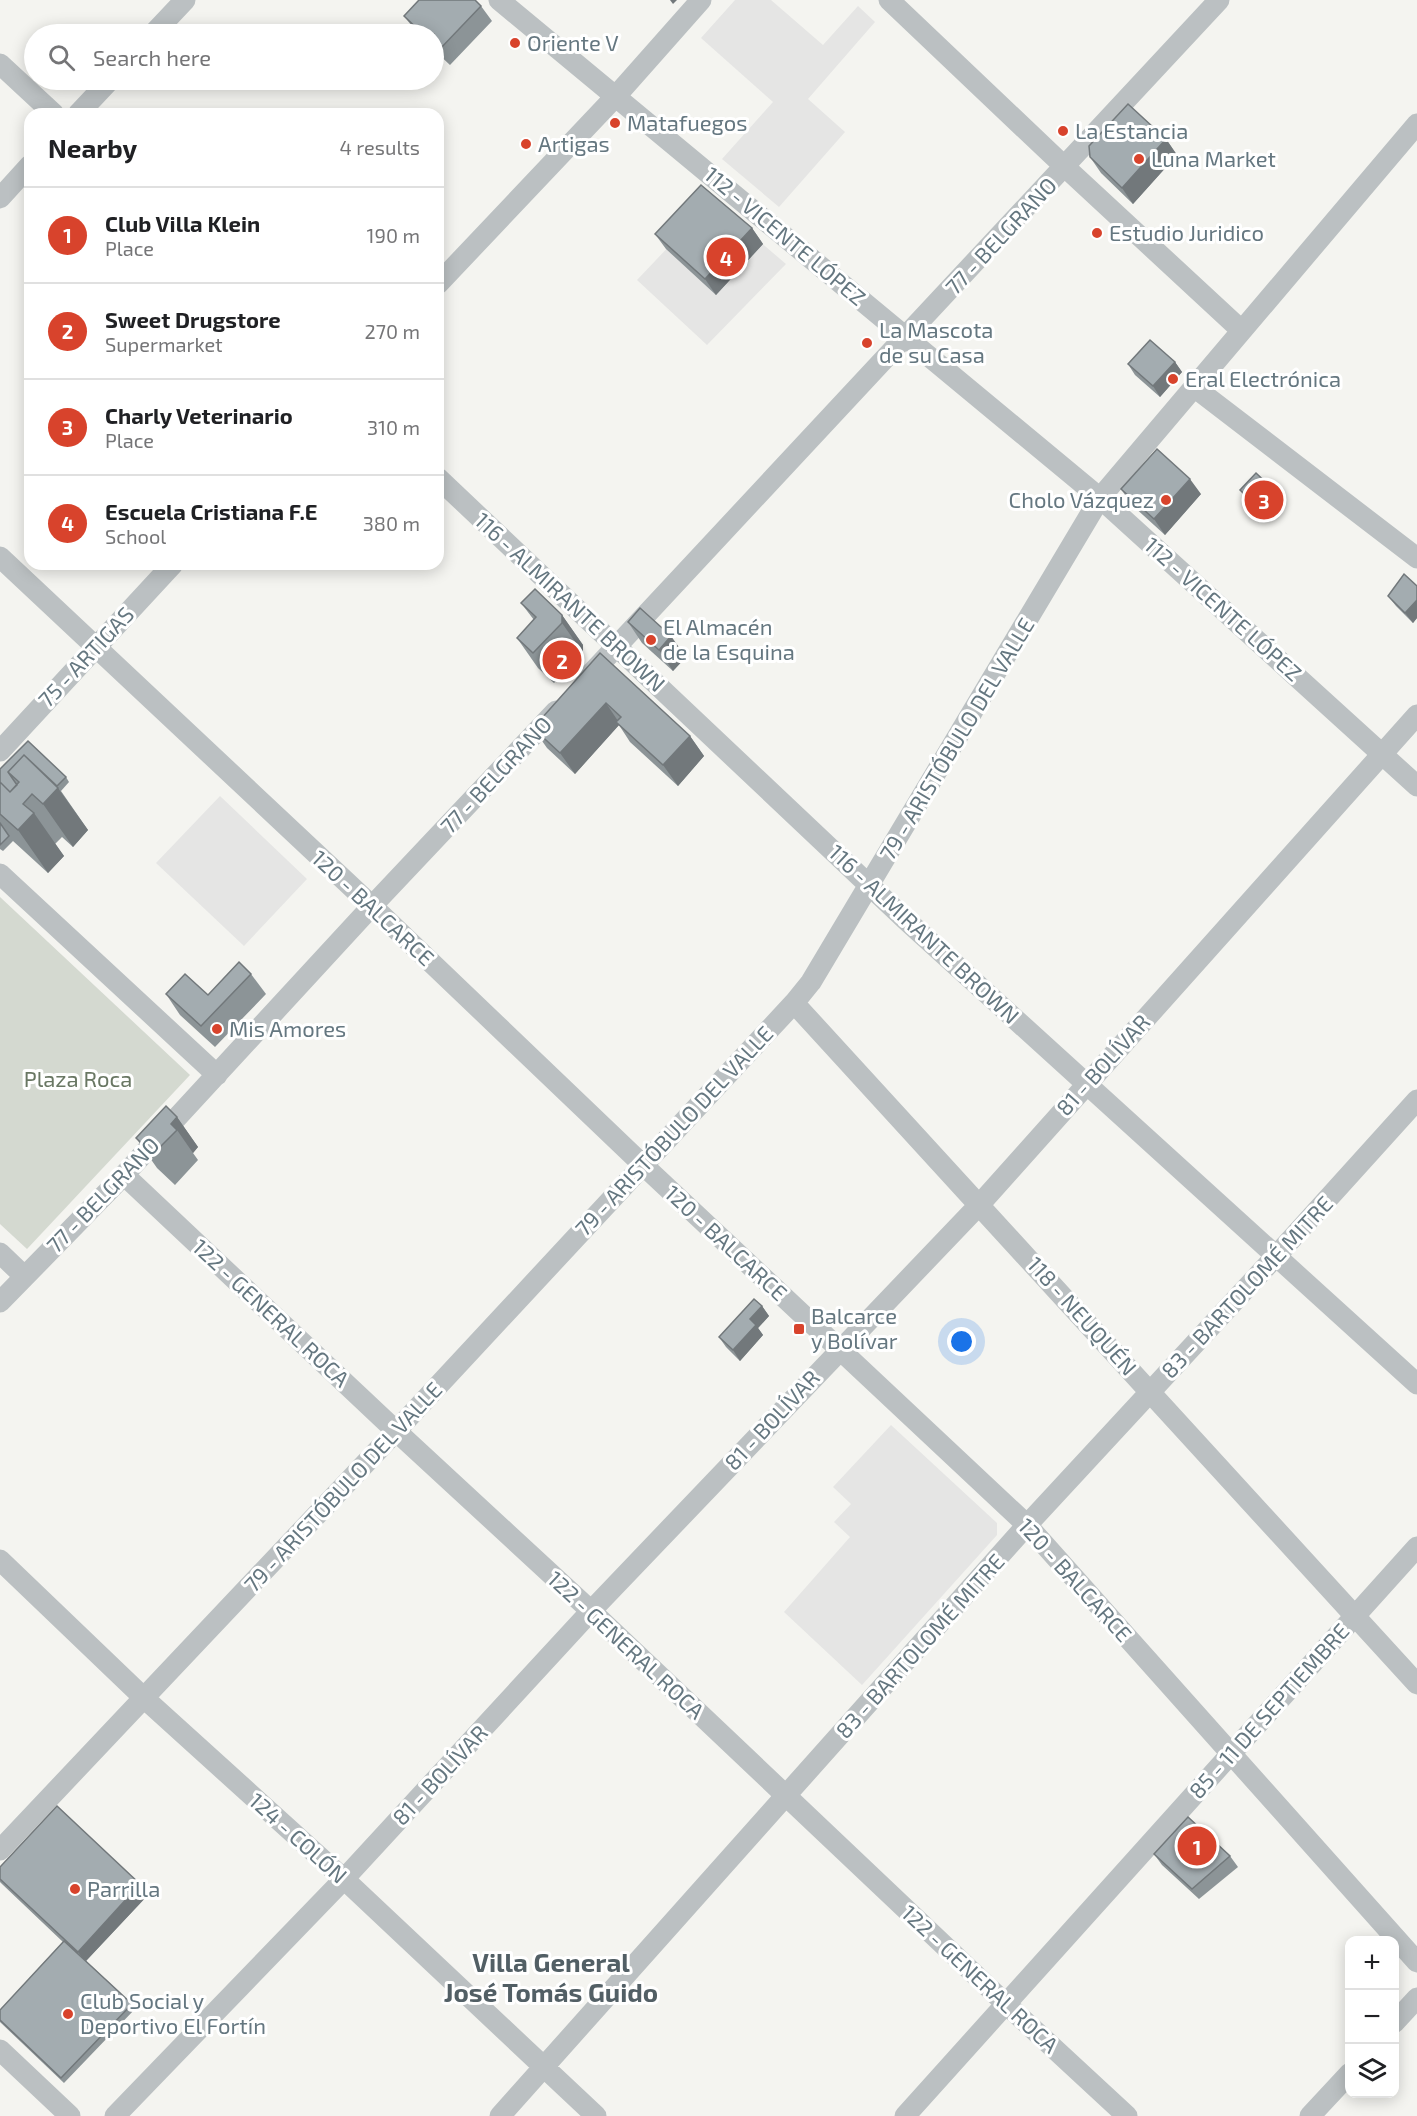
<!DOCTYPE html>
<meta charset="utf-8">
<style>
:root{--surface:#fff;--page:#f6f6f6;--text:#202124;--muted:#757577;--line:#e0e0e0;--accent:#d8432c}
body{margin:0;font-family:"Exo 2",sans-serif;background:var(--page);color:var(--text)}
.controls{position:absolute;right:18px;bottom:18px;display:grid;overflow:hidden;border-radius:12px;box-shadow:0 3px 15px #0003}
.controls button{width:54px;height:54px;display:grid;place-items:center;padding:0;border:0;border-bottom:2px solid var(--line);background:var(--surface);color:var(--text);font:30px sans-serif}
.you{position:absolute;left:962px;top:1342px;width:21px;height:21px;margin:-15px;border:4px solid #fff;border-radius:50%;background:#1a73e8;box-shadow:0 0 0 9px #1a73e833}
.badge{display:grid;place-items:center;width:39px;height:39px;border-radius:50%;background:var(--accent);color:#fff;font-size:20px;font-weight:700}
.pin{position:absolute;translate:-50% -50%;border:3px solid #fff;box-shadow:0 2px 6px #0006}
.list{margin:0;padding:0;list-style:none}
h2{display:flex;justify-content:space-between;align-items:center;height:78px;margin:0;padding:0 24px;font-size:26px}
h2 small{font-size:20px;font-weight:400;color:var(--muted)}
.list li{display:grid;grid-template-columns:39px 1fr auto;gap:18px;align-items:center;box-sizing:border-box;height:96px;padding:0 24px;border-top:2px solid var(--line)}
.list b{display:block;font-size:22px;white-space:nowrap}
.list p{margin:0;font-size:20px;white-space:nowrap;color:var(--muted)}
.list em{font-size:20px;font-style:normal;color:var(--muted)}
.icon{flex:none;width:33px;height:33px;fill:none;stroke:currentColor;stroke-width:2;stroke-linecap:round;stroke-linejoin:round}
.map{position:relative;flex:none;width:1417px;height:2116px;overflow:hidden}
.search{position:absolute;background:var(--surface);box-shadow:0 3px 15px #0003;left:24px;top:24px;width:420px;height:66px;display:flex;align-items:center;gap:15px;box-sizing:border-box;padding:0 21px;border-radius:33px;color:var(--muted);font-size:22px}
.panel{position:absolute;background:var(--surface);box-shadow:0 3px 15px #0003;left:24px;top:108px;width:420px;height:462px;border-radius:18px}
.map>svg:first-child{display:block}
.built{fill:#e5e5e4}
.green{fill:#d4d9d0}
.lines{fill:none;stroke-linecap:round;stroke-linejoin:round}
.minor{stroke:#bbc0c2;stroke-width:21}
.wall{fill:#8c9497}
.shaded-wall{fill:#72787b}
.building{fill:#a3acb0;stroke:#72787b;stroke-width:1.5}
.poi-dot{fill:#d8432c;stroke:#fff;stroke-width:2}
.labels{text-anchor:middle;stroke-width:6;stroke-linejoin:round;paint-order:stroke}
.poi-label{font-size:22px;fill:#657780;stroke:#fff;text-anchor:start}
.street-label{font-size:22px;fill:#657780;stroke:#fff}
.park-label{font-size:22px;fill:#697763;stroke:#fff}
.quarter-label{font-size:26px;font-weight:bold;fill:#525f65;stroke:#fff}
</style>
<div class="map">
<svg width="1417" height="2116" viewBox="0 0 1417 2116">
<rect width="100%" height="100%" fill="#f4f4f0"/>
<path class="built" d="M735 0H771L823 45 858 6 875 22 808 99 845 132 779 207 722 159 773 102 701 38Z
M712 201 786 264 707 345 637 280Z
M220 796 307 879 244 946 156 863Z
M891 1425 997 1523V1535L862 1685 784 1612 850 1537 834 1522 851 1504 833 1487Z"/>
<path class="green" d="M0 897 190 1075 27 1249 0 1224Z"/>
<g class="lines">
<path class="minor" d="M499 0 1100 498 1417 786
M889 0 1065 167 1241 330
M153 34 185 0
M0 64 54 114
M78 114 110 80
M0 198 30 165
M438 284 616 96 701 0
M1194 387 1417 558
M438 478 906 920 1417 1384
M0 557 372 906 643 1165 1027 1525 1417 1962
M587 678 1219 0
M0 751 173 564
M0 874 217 1075
M794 1003 1417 1684
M124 1175 396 1431 591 1611 1006 2004 1127 2116
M0 1253 24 1276
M0 1302 124 1175 372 906 556 711
M0 1560 144 1698 344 1879 596 2116
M0 1850 396 1431 794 1003 811 982 1100 498 1417 124
M1394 2023 1417 1998
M0 2050 70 2116
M115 2116 344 1879 591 1611 980 1204 1417 715
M500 2116 1027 1525 1276 1256 1417 1100
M905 2116 1417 1547
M1310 2116 1350 2073"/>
</g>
<path class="wall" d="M481 6 492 21 450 65 434 50V34H418L404 16Z
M1166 139 1177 155 1133 204 1101 173 1090 157Z
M752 228 763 244 716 295 666 249 655 234Z
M1175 362 1182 372 1160 397 1135 375 1128 364Z
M1121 489 1201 494 1165 535 1132 505Z
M1273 489 1280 499 1264 516 1247 500 1240 490Z
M1417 586V618L1413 623 1396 606 1388 596Z
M521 603 562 615 583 645V653L554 683 538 668 517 638 534 620Z
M628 622 686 657 673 671 642 643Z
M600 653 690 736 704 756 678 786 630 742 619 725 575 774 547 748 533 728Z
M0 769 66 777 69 782 61 791 88 830 73 847 62 837 55 844 64 856 48 873 13 841 3 851 0 849Z
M251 974 266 994 215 1047 180 1015 166 994 208 995Z
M177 1117 198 1147 193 1153 198 1160 175 1185 157 1168 136 1138Z
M762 1306 769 1316 758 1328 763 1335 740 1361 726 1347 719 1337Z
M1154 1854 1230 1856 1238 1867 1199 1899 1162 1865Z
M0 1867 148 1895 86 1961 132 2004 135 2009 64 2083 0 2022V2010L63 1942 2 1884 0 1882Z"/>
<path class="shaded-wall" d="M670 0H677L673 4Z
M1166 139 1177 155 1133 204 1122 188Z
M752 228 763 244 716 295 705 279Z
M1175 362 1182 372 1160 397 1153 386Z
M1190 479 1201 494 1165 535 1154 519Z
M1417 600V618L1413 623 1405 613Z
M562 615 583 645V653L562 623Z
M671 636 686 657 673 671 659 650Z
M606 703 620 724 616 722 619 725 575 774 560 753Z
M690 736 704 756 678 786 663 765Z
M58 788 88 830 73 847 43 804Z
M34 813 64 856 48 873 18 830Z
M177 1117 198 1147 193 1153 177 1130 171 1124Z
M762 1306 769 1316 758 1328 763 1335 740 1361 733 1350 750 1319Z
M140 1884 148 1895 85 1962 78 1952Z"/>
<path class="building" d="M419 0H475L481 6 439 50 434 45V34H423L404 16Z
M1128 104 1166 139 1122 188 1090 157 1089 146Z
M701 185 752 228 705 279 655 234Z
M1150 340 1175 362 1153 386 1128 364Z
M1157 449 1190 479 1154 519 1121 489Z
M1256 473 1273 489 1257 506 1240 490Z
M1404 574 1417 586V600L1405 613 1388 596Z
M535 589 562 615V623L533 653 517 638 536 617 521 603Z
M640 608 671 636 659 650 628 622Z
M600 653 690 736 663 765 616 722 621 717 606 703 560 753 533 728Z
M28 741 66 777 57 786 24 755 8 772 17 785 10 792 0 782V769Z
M24 755 58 788 43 804 32 794 23 804 34 813 18 830 0 814V782L10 792 19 782 8 772Z
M0 823 9 836 0 845Z
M239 962 251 974 201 1026 166 994 185 974 208 995Z
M166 1106 177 1117 171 1124 177 1130 153 1154 136 1138Z
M754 1299 762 1306 750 1319 756 1325 733 1350 719 1337Z
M57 1806 140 1884 78 1952 0 1879V1867Z
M1188 1817 1230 1856 1192 1889 1154 1854Z
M64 1941 132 2004 61 2078 0 2020V2010Z"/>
<g class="poi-dot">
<circle cx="515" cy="43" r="6"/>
<circle cx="615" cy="123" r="6"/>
<circle cx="1063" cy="131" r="6"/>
<circle cx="526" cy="144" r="6"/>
<circle cx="1139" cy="159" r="6"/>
<circle cx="1097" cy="233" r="6"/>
<circle cx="867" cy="343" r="6"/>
<circle cx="1173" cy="379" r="6"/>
<circle cx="1166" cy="500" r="6"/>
<circle cx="651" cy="640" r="6"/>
<circle cx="217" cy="1029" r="6"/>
<rect x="793" y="1323" width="12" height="12" rx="3"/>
<circle cx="75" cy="1889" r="6"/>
<circle cx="68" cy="2014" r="6"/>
</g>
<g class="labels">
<g class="poi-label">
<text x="527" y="51">Oriente V</text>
<text x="627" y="131">Matafuegos</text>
<text x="1075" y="139">La Estancia</text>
<text x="538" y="152">Artigas</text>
<text x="1151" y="167">Luna Market</text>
<text x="1109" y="241">Estudio Juridico</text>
<text x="879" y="338">La Mascota<tspan x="879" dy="25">de su Casa</tspan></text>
<text x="1185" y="387">Eral Electrónica</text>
<text x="1154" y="508" text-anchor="end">Cholo Vázquez</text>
<text x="663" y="635">El Almacén<tspan x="663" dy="25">de la Esquina</tspan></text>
<text x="229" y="1037">Mis Amores</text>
<text x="811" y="1324">Balcarce<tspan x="811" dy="25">y Bolívar</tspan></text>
<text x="87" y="1897">Parrilla</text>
<text x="80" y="2009">Club Social y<tspan x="80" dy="25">Deportivo El Fortín</tspan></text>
</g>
<g class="street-label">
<text transform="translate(785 236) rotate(40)" y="8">112 - VICENTE LÓPEZ</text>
<text transform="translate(1001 236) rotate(-47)" y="8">77 - BELGRANO</text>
<text transform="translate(570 602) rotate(43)" y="8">116 - ALMIRANTE BROWN</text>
<text transform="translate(1223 609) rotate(42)" y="8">112 - VICENTE LÓPEZ</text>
<text transform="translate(86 657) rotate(-47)" y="8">75 - ARTIGAS</text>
<text transform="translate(957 739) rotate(-59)" y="8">79 - ARISTÓBULO DEL VALLE</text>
<text transform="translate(496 775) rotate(-47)" y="8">77 - BELGRANO</text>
<text transform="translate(373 908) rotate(43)" y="8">120 - BALCARCE</text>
<text transform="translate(924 934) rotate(43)" y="8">116 - ALMIRANTE BROWN</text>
<text transform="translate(1103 1065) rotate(-48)" y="8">81 - BOLÍVAR</text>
<text transform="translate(674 1131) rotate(-47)" y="8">79 - ARISTÓBULO DEL VALLE</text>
<text transform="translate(103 1195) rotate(-46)" y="8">77 - BELGRANO</text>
<text transform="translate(726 1243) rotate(43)" y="8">120 - BALCARCE</text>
<text transform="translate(1247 1287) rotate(-47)" y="8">83 - BARTOLOMÉ MITRE</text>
<text transform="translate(271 1313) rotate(43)" y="8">122 - GENERAL ROCA</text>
<text transform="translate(1082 1316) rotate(48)" y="8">118 - NEUQUÉN</text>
<text transform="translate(772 1420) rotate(-47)" y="8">81 - BOLÍVAR</text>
<text transform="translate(343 1487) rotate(-47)" y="8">79 - ARISTÓBULO DEL VALLE</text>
<text transform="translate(1075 1580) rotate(48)" y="8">120 - BALCARCE</text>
<text transform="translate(626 1645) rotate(43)" y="8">122 - GENERAL ROCA</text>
<text transform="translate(920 1646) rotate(-48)" y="8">83 - BARTOLOMÉ MITRE</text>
<text transform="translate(1269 1711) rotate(-48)" y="8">85 - 11 DE SEPTIEMBRE</text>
<text transform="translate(440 1775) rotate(-47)" y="8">81 - BOLÍVAR</text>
<text transform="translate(298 1838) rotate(42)" y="8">124 - COLÓN</text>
<text transform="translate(980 1979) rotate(43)" y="8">122 - GENERAL ROCA</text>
</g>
<g class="park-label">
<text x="78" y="1087">Plaza Roca</text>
</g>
<g class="quarter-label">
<text x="551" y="1972">Villa General<tspan x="551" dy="30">José Tomás Guido</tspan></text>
</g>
</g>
</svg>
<div class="controls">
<button>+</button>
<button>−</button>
<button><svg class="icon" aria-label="layers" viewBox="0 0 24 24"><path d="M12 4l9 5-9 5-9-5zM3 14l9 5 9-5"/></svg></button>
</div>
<div class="you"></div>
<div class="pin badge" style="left:1197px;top:1846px">1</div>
<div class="pin badge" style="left:562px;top:660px">2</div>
<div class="pin badge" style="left:1264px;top:500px">3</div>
<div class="pin badge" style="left:726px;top:257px">4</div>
<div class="search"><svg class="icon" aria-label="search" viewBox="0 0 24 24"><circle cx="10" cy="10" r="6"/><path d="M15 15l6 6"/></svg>Search here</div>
<section class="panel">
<h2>Nearby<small>4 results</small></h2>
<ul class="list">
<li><span class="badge">1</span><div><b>Club Villa Klein</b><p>Place</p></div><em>190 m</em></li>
<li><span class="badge">2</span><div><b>Sweet Drugstore</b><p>Supermarket</p></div><em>270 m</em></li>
<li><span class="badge">3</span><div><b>Charly Veterinario</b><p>Place</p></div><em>310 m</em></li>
<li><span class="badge">4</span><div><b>Escuela Cristiana F.E</b><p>School</p></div><em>380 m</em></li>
</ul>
</section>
</div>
